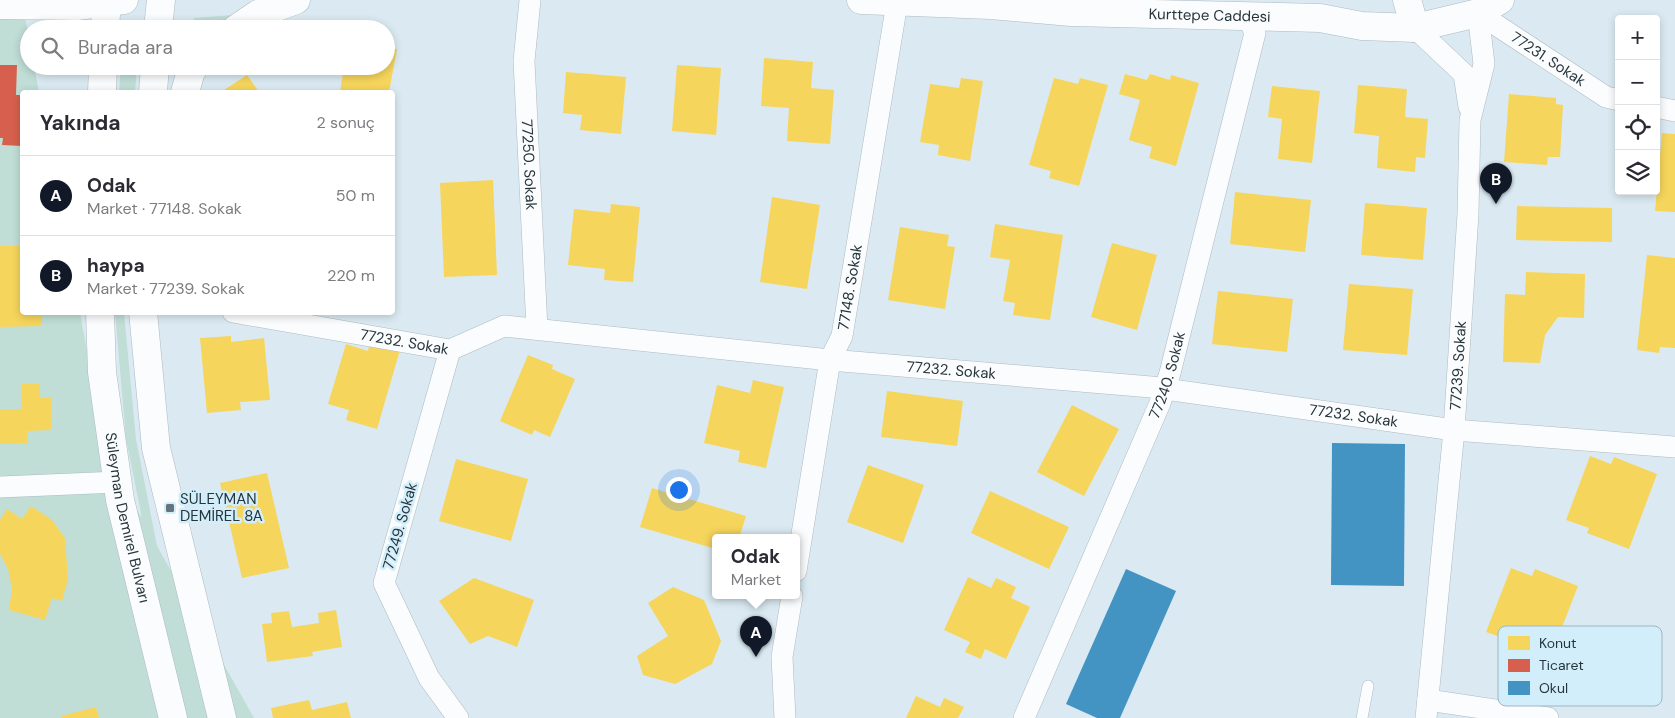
<!DOCTYPE html>
<html lang="tr">
<meta charset="utf-8">
<style>
:root{--surface:#fff;--page:#f2f2f3;--text:#2b2b33;--muted:#7c7c81;--line:#e1e1e2;--accent:#111827}
body{margin:0;font-family:"DM Sans",sans-serif;background:var(--page);color:var(--text)}
.controls{position:absolute;right:15px;top:15px;display:grid;overflow:hidden;border-radius:5px;box-shadow:0 2px 8px #0003}
.controls button{width:45px;height:45px;display:grid;place-items:center;padding:0;border:0;border-bottom:1px solid var(--line);background:var(--surface);color:var(--text);font:25px sans-serif}
.you{position:absolute;left:678px;top:489px;width:18px;height:18px;margin:-12px;border:4px solid #fff;border-radius:50%;background:#1a73e8;box-shadow:0 0 0 8px #1a73e833}
.badge{display:grid;place-items:center;width:32px;height:32px;border-radius:50%;background:var(--accent);color:#fff;font-size:16px;font-weight:700}
.pin{position:absolute;translate:-50% -41px;filter:drop-shadow(0 1px 2px #0008)}
.pin::after{content:'';position:absolute;top:26px;width:18px;height:15px;background:inherit;clip-path:polygon(0 0,100% 0,50% 100%)}
.popup{position:absolute;left:712px;top:534px;width:88px;height:65px;box-sizing:border-box;display:grid;place-content:center;border-radius:5px;background:var(--surface);filter:drop-shadow(0 1px 4px #0005);font-size:16px;white-space:nowrap;color:var(--muted)}
.popup b{font-size:19px;color:var(--text)}
.popup::after{content:'';position:absolute;left:50%;top:100%;margin-left:-10px;border:10px solid transparent;border-top-color:var(--surface)}
.list{margin:0;padding:0;list-style:none}
h2{display:flex;justify-content:space-between;align-items:center;height:65px;margin:0;padding:0 20px;font-size:21px}
h2 small{font-size:16px;font-weight:400;color:var(--muted)}
.list li{display:grid;grid-template-columns:32px 1fr auto;gap:15px;align-items:center;box-sizing:border-box;height:80px;padding:0 20px;border-top:1px solid var(--line)}
.list b{display:block;font-size:19px;white-space:nowrap}
.list p{margin:0;font-size:16px;white-space:nowrap;color:var(--muted)}
.list em{font-size:16px;font-style:normal;color:var(--muted)}
.icon{flex:none;width:28px;height:28px;fill:none;stroke:currentColor;stroke-width:2;stroke-linecap:round;stroke-linejoin:round}
.map{position:relative;flex:none;width:1675px;height:718px;overflow:hidden}
.search{position:absolute;background:var(--surface);box-shadow:0 2px 8px #0003;left:20px;top:20px;width:375px;height:55px;display:flex;align-items:center;gap:12px;box-sizing:border-box;padding:0 18px;border-radius:28px;color:var(--muted);font-size:19px}
.panel{position:absolute;background:var(--surface);box-shadow:0 2px 8px #0003;left:20px;top:90px;width:375px;height:225px;border-radius:5px}
.map>svg:first-child{display:block}
.green{fill:#c0ded6}
.homes{fill:#f6d55c}
.shops{fill:#d6604d}
.schools{fill:#4393c3}
.lines{fill:none;stroke-linecap:round;stroke-linejoin:round}
.lane-casing{stroke:#adbac0;stroke-width:12}
.street-casing{stroke:#adbac0;stroke-width:22}
.secondary-casing{stroke:#adbac0;stroke-width:29}
.lane{stroke:#fafcfd;stroke-width:11}
.street{stroke:#fafcfd;stroke-width:21}
.secondary{stroke:#fafcfd;stroke-width:28}
.poi-dot{fill:#66747b;stroke:#d2eefb;stroke-width:2}
.labels{text-anchor:middle;stroke-width:5;stroke-linejoin:round;paint-order:stroke}
.street-label{font-size:15px;fill:#27353b;stroke:#d2eefb}
.poi-label{font-size:15px;fill:#27353b;stroke:#d2eefb;text-anchor:start}
.key{fill:#d2eefb;stroke:#9fb6c1;stroke-width:1}
.key-label{font-size:14px;fill:#27353b}
</style>
<div class="map">
<svg width="1675" height="718" viewBox="0 0 1675 718">
<rect width="100%" height="100%" fill="#dbeaf2"/>
<path class="green" d="M0 0H22L29 39V66H34L39 92H22V312L80 313 106 455 142 518 126 439 115 313H124L136 439 157 546 254 718H0Z
M233 15 215 29H193L194 18Z
M121 66H137L135 92H119Z"/>
<path class="homes" d="M386 47 397 49 389 92H340L344 66H386Z
M764 58 813 62 811 88 834 90 830 144 787 141 789 108 761 106Z
M677 65 721 68 716 135 672 131Z
M566 72 626 77 621 134 580 130 582 115 563 113Z
M1125 74 1147 80 1150 74 1170 80 1171 75 1199 83 1176 166 1149 158 1152 147 1129 140 1140 100 1119 94Z
M247 75 259 92H221Z
M961 78 983 81 970 161 938 155 939 145 920 142 930 84 959 88Z
M1054 78 1078 84 1080 78 1108 85 1079 186 1049 178 1051 171 1029 165Z
M1358 85 1407 89 1405 117 1428 119 1425 158 1416 157 1415 172 1377 168 1379 136 1354 133Z
M1272 86 1320 91 1312 163 1278 159 1282 119 1268 117Z
M1509 94 1556 98V104L1563 105 1560 157H1548L1547 165 1504 162Z
M1662 133 1675 134V212L1655 211Z
M493 180 497 275 444 277 440 183Z
M1235 192 1311 200 1305 252 1230 244Z
M772 197 820 205 807 289 760 282Z
M1365 203 1427 208 1423 260 1361 255Z
M611 204 640 207 633 282 604 280 605 269 568 265 574 209 610 213Z
M1517 206 1612 208V242L1516 240Z
M995 224 1063 235 1050 320 1013 315 1015 303 1003 301 1010 260 990 257Z
M900 227 949 235 947 246 955 247 945 309 888 300Z
M1112 243 1157 255 1137 330 1091 317Z
M0 246H22V312H42V326L0 327Z
M1647 255 1675 258V348L1660 347 1659 353 1637 350Z
M1526 272 1585 274 1584 318 1558 317 1545 335 1540 363 1503 362 1505 294 1525 295Z
M1349 284 1413 289 1407 355 1343 350Z
M1218 291 1293 299 1287 352 1212 344Z
M231 336V342L264 338 270 400 240 402 241 410 207 413 200 338Z
M370 341 400 350 377 429 346 420 349 410 328 404 346 344 368 351Z
M528 355 553 365 552 369 575 379 550 437 534 430 532 435 500 421Z
M753 380 784 387 766 468 738 462 740 451 704 443 717 385 750 393Z
M22 384H40V398H51V430L27 431V443L0 444V409H22Z
M887 391 963 401 957 446 881 437Z
M1072 405 1119 429 1084 496 1037 472Z
M1590 456 1611 464 1614 457 1657 474 1629 549 1587 533 1589 528 1566 520Z
M456 459 528 479 511 541 439 521Z
M868 465 924 485 903 543 847 522Z
M267 473 289 568 242 578 220 483Z
M652 488 746 516 739 538H716V549L640 527Z
M990 491 1069 527 1049 569 971 533Z
M31 506 52 520 65 538 68 579 62 601 52 598 45 620 9 610 12 588 8 569 0 554V520L7 509 22 519Z
M1511 568 1532 576 1535 569 1578 586 1549 661 1507 645 1509 640 1486 632Z
M968 577 991 588 996 578 1016 587 1011 598 1030 607 1006 659 985 649 981 659 965 652 970 642 944 630Z
M474 578 534 600 517 647 488 636 470 644 439 601Z
M673 587 704 600 721 641 712 664 675 684 643 675 637 656 668 636 648 603Z
M336 610 342 647 312 652 313 656 267 662 262 624 272 623 271 613 289 611 292 627 319 623 318 613Z
M916 696 940 707 944 698 964 707 958 718H906Z
M309 700 312 710 347 702 351 718H273L271 708Z
M96 707 99 718H61V716Z"/>
<path class="shops" d="M0 65H17L16 95H22V146L2 145 3 138H0Z"/>
<path class="schools" d="M1332 443 1405 444 1404 586 1331 585Z
M1126 569 1176 591 1120 718H1097L1066 704Z"/>
<g class="lines">
<defs>
<path id="lane" d="M1362 718 1368 686"/>
<g id="street">
<path id="s1" d="M530 0 524 61 537 329"/>
<path id="s2" d="M1478 13 1606 97 1619 100"/>
<path d="M1415 28 1464 74 1469 107"/>
<path d="M1656 107 1675 111"/>
<path id="s3" d="M233 312 450 350 504 326 830 360 1151 387 1454 430 1675 447"/>
<path d="M450 350 384 583 429 678 458 718"/>
<path d="M0 487 118 482"/>
<path id="s4" d="M796 571 830 360 842 336 895 15V2"/>
<path d="M1428 700 1548 718"/>
<path d="M785 718 782 657 792 596"/>
<path id="s5" d="M1024 718 1160 403 1170 373 1255 33 1247 15"/>
<path id="s6" d="M1426 718 1454 430 1468 214 1470 120 1484 64 1478 13"/>
</g>
<g id="secondary">
<path id="s7" d="M861 0 991 5 1071 12 1320 18 1362 26 1415 28 1478 13 1500 0"/>
<path d="M1407 0 1415 28"/>
<path d="M0 5 77 6 124 0"/>
<path d="M105 29 107 0"/>
<path d="M158 29 161 0"/>
<path d="M236 29 258 14 296 0"/>
<path d="M102 92 103 66"/>
<path d="M153 92 155 66"/>
<path d="M185 92 191 71 195 66"/>
<path id="s8" d="M100 312 102 372 120 500 173 718"/>
<path d="M143 312 156 448 222 718"/>
</g>
</defs>
<use href="#lane" class="lane-casing"/>
<use href="#street" class="street-casing"/>
<use href="#secondary" class="secondary-casing"/>
<use href="#lane" class="lane"/>
<use href="#street" class="street"/>
<use href="#secondary" class="secondary"/>
</g>
<rect class="poi-dot" x="165" y="503" width="10" height="10" rx="2.5"/>
<g class="labels">
<g class="street-label">
<text dy="5" stroke="none"><textPath href="#s7" startOffset="349">Kurttepe Caddesi</textPath></text>
<text dy="5" stroke="none"><textPath href="#s2" startOffset="84">77231. Sokak</textPath></text>
<text dy="5" stroke="none"><textPath href="#s1" startOffset="165">77250. Sokak</textPath></text>
<text dy="5" stroke="none"><textPath href="#s4" startOffset="290">77148. Sokak</textPath></text>
<text dy="5" stroke="none"><textPath href="#s3" startOffset="174">77232. Sokak</textPath></text>
<text dy="5" stroke="none"><textPath href="#s6" startOffset="354">77239. Sokak</textPath></text>
<text dy="5" stroke="none"><textPath href="#s3" startOffset="729">77232. Sokak</textPath></text>
<text dy="5" stroke="none"><textPath href="#s5" startOffset="372">77240. Sokak</textPath></text>
<text dy="5" stroke="none"><textPath href="#s3" startOffset="1134">77232. Sokak</textPath></text>
<text dy="5" stroke="none"><textPath href="#s8" startOffset="208">Süleyman Demirel Bulvarı</textPath></text>
<text transform="translate(400 526) rotate(-74)" y="5">77249. Sokak</text>
</g>
<g class="poi-label">
<text x="180" y="504">SÜLEYMAN<tspan x="180" dy="17">DEMİREL 8A</tspan></text>
</g>
</g>
<rect x="1498" y="626" width="164" height="80" rx="8" class="key"/>
<rect x="1508" y="636" width="22" height="14" fill="#f6d55c"/>
<rect x="1508" y="659" width="22" height="13" fill="#d6604d"/>
<rect x="1508" y="681" width="22" height="14" fill="#4393c3"/>
<g class="key-label">
<text x="1539" y="648">Konut</text>
<text x="1539" y="670">Ticaret</text>
<text x="1539" y="693">Okul</text>
</g>
</svg>
<div class="controls">
<button>+</button>
<button>−</button>
<button><svg class="icon" aria-label="locate" viewBox="0 0 24 24"><circle cx="12" cy="12" r="6"/><path d="M12 2v4M12 18v4M2 12h4M18 12h4"/></svg></button>
<button><svg class="icon" aria-label="layers" viewBox="0 0 24 24"><path d="M12 4l9 5-9 5-9-5zM3 14l9 5 9-5"/></svg></button>
</div>
<div class="you"></div>
<div class="pin badge" style="left:756px;top:657px">A</div>
<div class="popup"><b>Odak</b>Market</div>
<div class="pin badge" style="left:1496px;top:204px">B</div>
<div class="search"><svg class="icon" aria-label="search" viewBox="0 0 24 24"><circle cx="10" cy="10" r="6"/><path d="M15 15l6 6"/></svg>Burada ara</div>
<section class="panel">
<h2>Yakında<small>2 sonuç</small></h2>
<ul class="list">
<li><span class="badge">A</span><div><b>Odak</b><p>Market · 77148. Sokak</p></div><em>50 m</em></li>
<li><span class="badge">B</span><div><b>haypa</b><p>Market · 77239. Sokak</p></div><em>220 m</em></li>
</ul>
</section>
</div>
